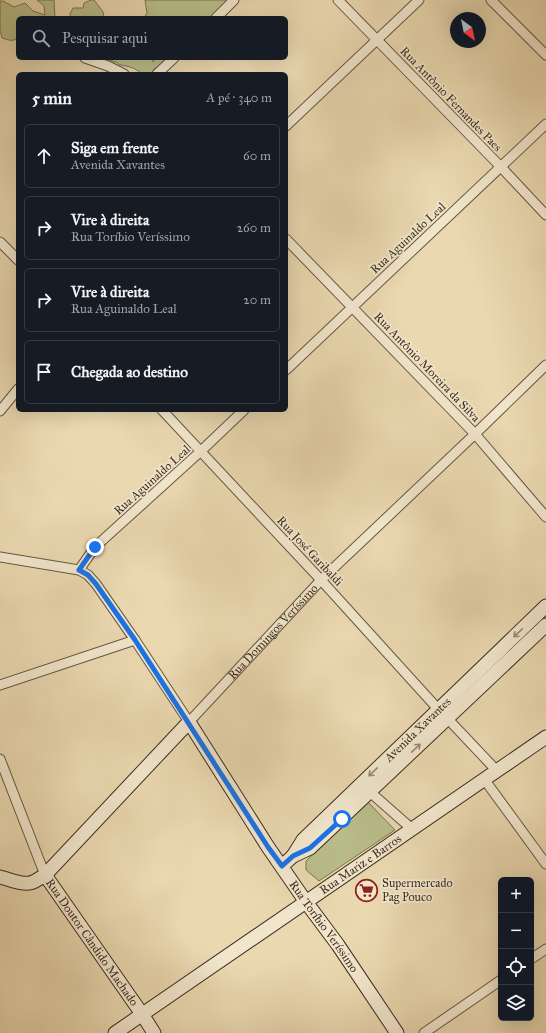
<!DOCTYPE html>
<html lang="pt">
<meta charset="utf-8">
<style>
:root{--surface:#171b24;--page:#242831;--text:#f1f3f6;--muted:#9ea1a6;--line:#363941}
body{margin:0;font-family:"IM FELL Great Primer",serif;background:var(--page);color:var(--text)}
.controls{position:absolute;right:12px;bottom:12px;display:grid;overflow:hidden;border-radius:6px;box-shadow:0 4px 16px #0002}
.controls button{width:36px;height:36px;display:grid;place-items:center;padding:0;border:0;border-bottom:1px solid var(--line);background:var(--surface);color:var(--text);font:20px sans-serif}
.compass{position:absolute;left:450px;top:12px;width:36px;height:36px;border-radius:50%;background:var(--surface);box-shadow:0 4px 16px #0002;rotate:147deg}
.stop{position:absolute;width:12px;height:12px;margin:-9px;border:3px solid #1a73e8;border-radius:50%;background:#fff}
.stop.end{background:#1a73e8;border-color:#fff;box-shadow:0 1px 4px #0008}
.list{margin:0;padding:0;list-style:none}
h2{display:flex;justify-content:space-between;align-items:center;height:52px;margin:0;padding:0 16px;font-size:17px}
h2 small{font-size:13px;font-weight:400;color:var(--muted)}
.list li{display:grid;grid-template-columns:26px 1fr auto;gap:12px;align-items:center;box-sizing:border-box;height:64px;margin:0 8px 8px;padding:0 8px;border:1px solid var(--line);border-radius:6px}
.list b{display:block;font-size:15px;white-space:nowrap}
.list p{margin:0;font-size:13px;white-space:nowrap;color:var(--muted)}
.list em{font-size:13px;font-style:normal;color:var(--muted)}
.icon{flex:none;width:22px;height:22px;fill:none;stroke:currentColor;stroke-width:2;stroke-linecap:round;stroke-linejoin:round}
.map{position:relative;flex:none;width:546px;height:1033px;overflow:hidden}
.search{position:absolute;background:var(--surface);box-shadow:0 4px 16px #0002;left:16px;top:16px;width:272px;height:44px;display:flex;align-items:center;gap:10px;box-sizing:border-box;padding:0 14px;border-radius:6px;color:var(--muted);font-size:15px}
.panel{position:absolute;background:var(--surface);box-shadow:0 4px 16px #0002;left:16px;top:72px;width:272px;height:340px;border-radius:6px}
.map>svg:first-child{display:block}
.green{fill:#b9be8a;stroke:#7b7555}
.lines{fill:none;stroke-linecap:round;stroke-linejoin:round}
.street-casing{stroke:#685744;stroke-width:11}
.secondary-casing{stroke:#3d2c20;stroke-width:15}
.street{stroke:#f1e6cc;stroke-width:9}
.secondary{stroke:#f1e6cc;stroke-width:13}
.oneway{stroke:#978976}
.route{stroke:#1a73e8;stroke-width:5}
.labels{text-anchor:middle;stroke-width:3.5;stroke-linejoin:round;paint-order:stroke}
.street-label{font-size:12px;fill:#3d2c20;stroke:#f1e6cc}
.poi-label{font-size:12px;fill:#3d2c20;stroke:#f1e6cc;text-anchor:start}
</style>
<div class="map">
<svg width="546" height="1033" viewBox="0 0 546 1033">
<rect width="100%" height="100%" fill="#ead8b0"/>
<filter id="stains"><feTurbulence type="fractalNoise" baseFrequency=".005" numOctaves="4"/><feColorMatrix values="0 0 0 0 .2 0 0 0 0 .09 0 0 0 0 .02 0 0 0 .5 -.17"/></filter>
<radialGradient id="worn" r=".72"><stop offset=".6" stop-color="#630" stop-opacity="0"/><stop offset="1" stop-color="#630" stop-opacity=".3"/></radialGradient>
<path class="green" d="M37 0H54L55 18H18V38C13 42 8 40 2 38L0 30V1H3L14 7 25 3 33 11 45 15 44 6Z
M91 0H94L103 12 104 18H70V14L73 8H83L84 3Z
M145 0H231L214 18H144L147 13Z
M106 58H152L153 62 155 60 154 58H168L163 64 154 69 152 74H142C134 67 130 67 121 65 117 64 119 63 115 62 111 60 109 61 106 58Z
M368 802 395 830 319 881 306 870V861Z"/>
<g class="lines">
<defs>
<g id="street">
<path d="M338 0 501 167 546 215"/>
<path d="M491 0 546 55"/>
<path d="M216 18 234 0"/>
<path d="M85 58 108 66 124 74"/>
<path d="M157 74 174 58"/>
<path d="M286 126 419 0"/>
<path d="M286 239 475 434 546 517"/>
<path d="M0 242 18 260"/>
<path d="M286 370 546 124"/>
<path d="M162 410 321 580 438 709"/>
<path d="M0 411 18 389"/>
<path id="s1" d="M0 557 79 570 88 575 96 584 135 640 189 722 321 580 475 434 546 365"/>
<path d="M79 570 95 547 201 451 244 410"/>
<path d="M0 685 135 640"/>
<path d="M447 718 497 771"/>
<path d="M0 759 45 875"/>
<path d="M484 779 546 864"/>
<path d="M370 792 412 829"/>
<path d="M531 959 546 949"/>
<path d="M424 1033 501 980"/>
</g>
<g id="secondary">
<path id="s2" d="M293 856 303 840 546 606"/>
<path d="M282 866 293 856 310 848 546 625"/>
<path id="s3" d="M45 875 142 1014 154 1033"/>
<path id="s4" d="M0 877C9 879 21 885 30 883 35 882 40 878 45 875L189 722 268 847 306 902 338 945 397 1033"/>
<path id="s5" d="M115 1033 546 737"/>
</g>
</defs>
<use href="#street" class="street-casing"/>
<use href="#secondary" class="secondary-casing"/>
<use href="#street" class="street"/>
<use href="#secondary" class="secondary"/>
</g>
<defs><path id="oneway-shaft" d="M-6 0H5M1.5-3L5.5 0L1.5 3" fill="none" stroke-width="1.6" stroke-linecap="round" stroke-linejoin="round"/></defs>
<g class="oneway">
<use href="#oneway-shaft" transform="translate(518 633) rotate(137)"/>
<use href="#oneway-shaft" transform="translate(416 748) rotate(-44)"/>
<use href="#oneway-shaft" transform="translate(373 772) rotate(136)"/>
</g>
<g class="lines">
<path class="route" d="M95 547 79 570 88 575 96 584 135 640 268 847 282 866 293 856 310 848 342 819"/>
</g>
<defs>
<symbol id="supermarket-ring" viewBox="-11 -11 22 22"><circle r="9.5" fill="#f1e6cc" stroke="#8f2418" stroke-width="1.5"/><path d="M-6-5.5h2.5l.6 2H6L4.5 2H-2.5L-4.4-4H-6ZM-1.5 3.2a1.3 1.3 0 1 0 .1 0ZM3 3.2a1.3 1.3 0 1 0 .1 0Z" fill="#8f2418"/></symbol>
</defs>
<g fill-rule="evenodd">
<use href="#supermarket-ring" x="354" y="878" width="25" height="25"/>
</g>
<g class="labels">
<g class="street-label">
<text transform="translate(451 99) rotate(46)" y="4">Rua Antônio Fernandes Paes</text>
<text transform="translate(408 238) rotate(-43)" y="4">Rua Aguinaldo Leal</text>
<text transform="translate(427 367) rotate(46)" y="4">Rua Antônio Moreira da Silva</text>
<text transform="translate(152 480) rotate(-42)" y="4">Rua Aguinaldo Leal</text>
<text transform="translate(310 551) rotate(47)" y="4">Rua José Garibaldi</text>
<text dy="4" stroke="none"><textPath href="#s1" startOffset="392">Rua Domingos Veríssimo</textPath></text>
<text dy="4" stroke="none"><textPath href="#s2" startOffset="178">Avenida Xavantes</textPath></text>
<text dy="4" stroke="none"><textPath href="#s5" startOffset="298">Rua Mariz e Barros</textPath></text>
<text dy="4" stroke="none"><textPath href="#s4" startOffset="503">Rua Toríbio Veríssimo</textPath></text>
<text dy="4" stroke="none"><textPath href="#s3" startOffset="82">Rua Doutor Cândido Machado</textPath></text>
</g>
<g class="poi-label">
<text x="382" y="887">Supermercado<tspan x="382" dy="14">Pag Pouco</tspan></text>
</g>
</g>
<rect width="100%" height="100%" filter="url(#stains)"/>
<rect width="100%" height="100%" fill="url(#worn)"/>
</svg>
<div class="controls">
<button>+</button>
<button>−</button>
<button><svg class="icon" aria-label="locate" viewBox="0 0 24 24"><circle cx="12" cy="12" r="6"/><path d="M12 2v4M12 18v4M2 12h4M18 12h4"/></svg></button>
<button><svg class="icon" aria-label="layers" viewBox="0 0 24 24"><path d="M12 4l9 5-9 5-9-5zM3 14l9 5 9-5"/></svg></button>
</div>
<svg class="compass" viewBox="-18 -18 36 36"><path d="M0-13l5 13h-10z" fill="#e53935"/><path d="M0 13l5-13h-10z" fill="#9ea1a6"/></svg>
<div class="stop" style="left:342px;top:819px"></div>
<div class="stop end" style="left:95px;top:547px"></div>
<div class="search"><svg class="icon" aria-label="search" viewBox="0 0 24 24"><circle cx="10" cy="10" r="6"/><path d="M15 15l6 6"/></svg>Pesquisar aqui</div>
<section class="panel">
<h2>5 min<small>A pé · 340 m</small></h2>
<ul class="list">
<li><svg class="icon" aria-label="ahead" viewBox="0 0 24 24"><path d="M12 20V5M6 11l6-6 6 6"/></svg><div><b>Siga em frente</b><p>Avenida Xavantes</p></div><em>60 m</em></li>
<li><svg class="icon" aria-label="right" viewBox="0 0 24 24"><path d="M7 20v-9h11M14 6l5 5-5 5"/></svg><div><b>Vire à direita</b><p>Rua Toríbio Veríssimo</p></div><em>260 m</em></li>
<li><svg class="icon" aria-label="right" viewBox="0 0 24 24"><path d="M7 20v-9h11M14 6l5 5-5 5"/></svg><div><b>Vire à direita</b><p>Rua Aguinaldo Leal</p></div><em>20 m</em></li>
<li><svg class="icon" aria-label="arrive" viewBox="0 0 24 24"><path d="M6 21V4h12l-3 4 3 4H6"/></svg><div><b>Chegada ao destino</b></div></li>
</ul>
</section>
</div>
